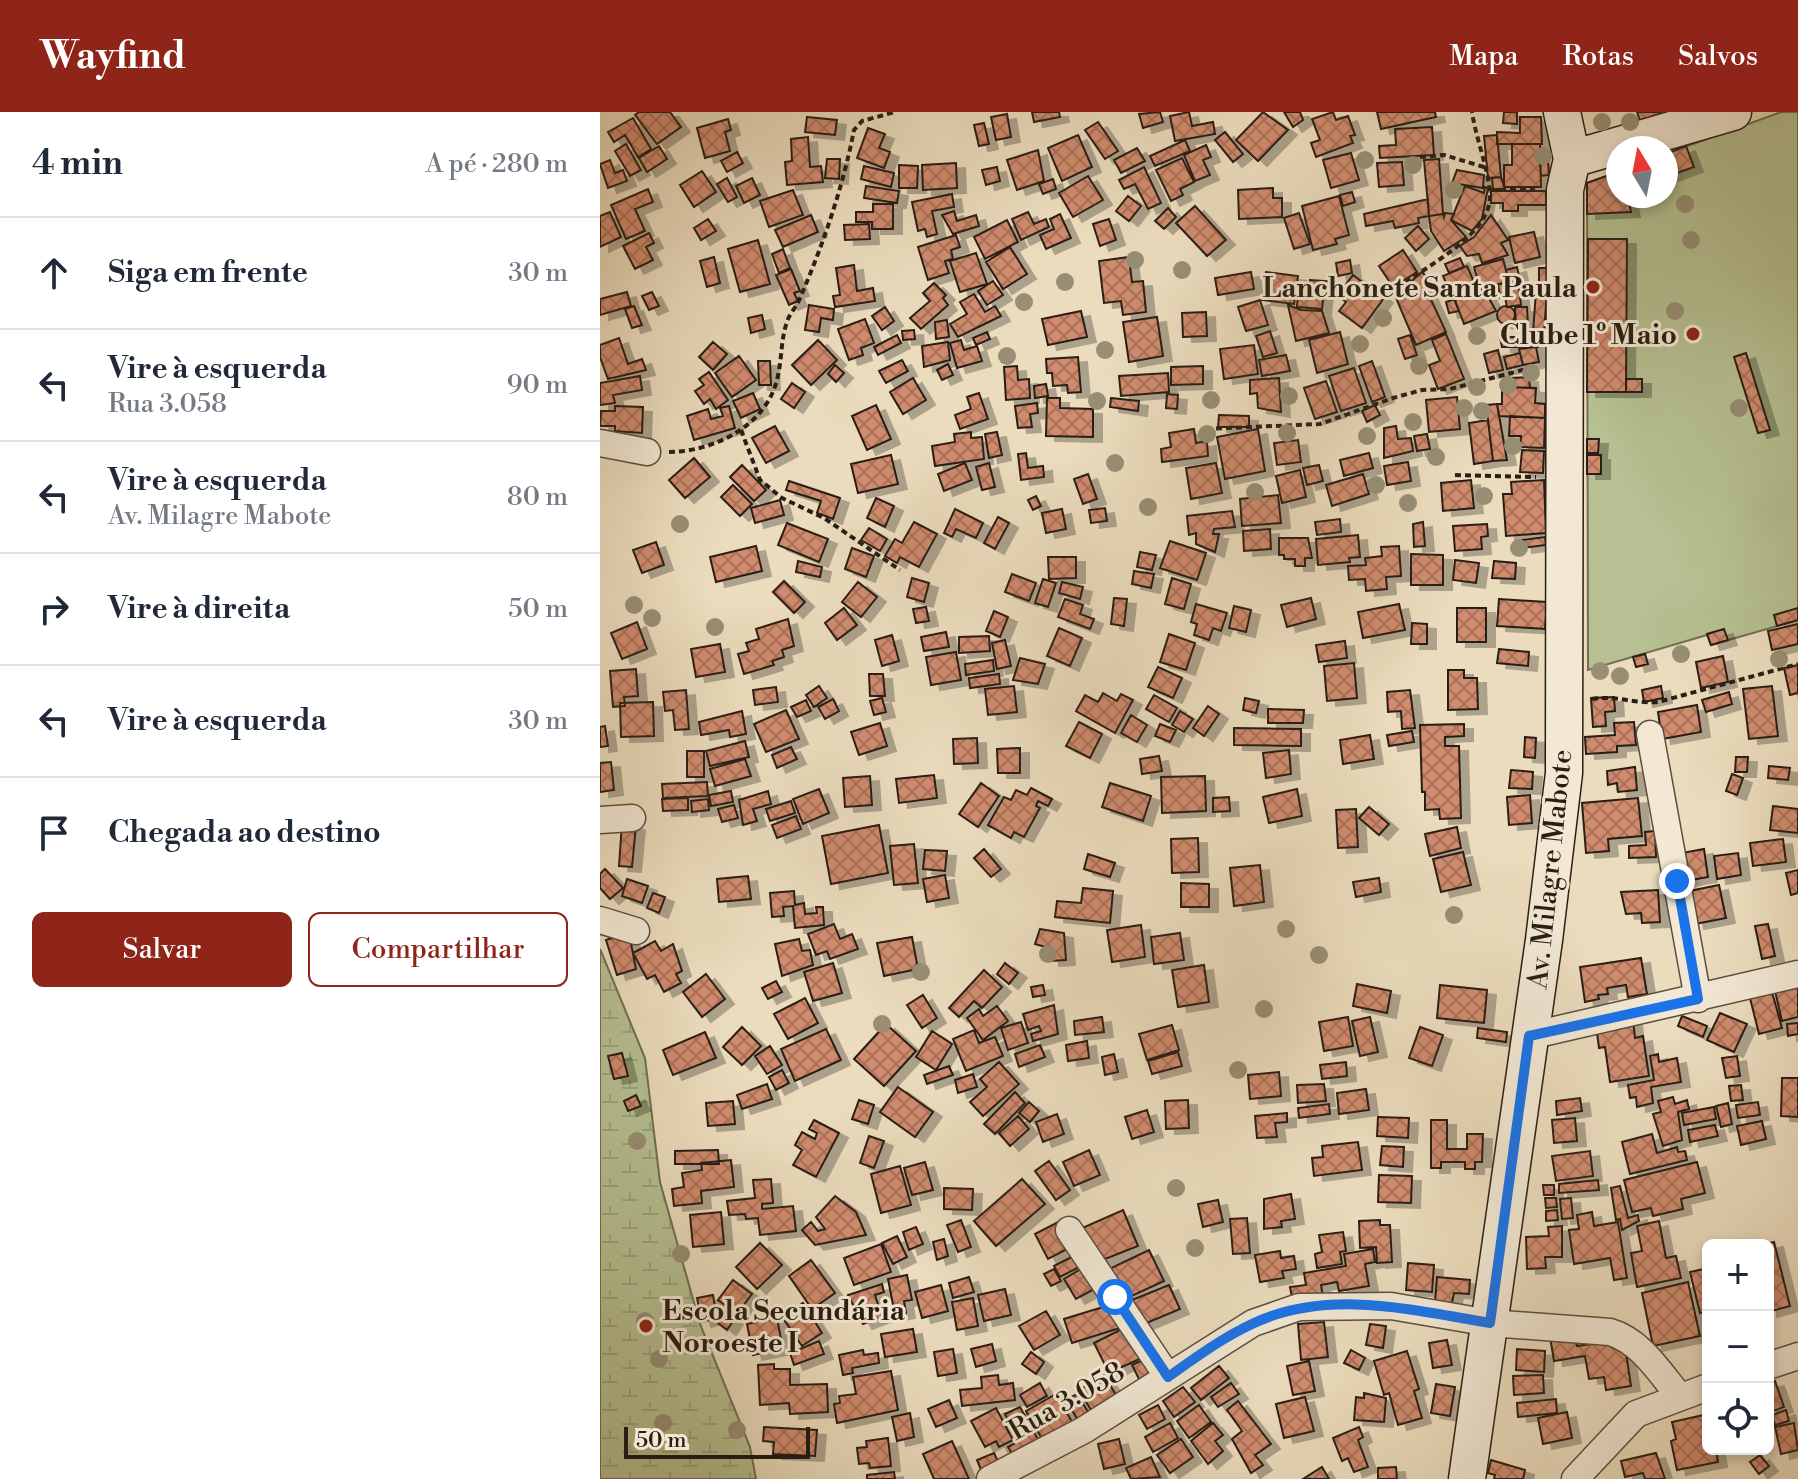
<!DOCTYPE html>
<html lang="pt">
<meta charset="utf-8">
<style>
:root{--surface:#fff;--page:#f6f6f7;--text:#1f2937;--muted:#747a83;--line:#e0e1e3;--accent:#8f2418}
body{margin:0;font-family:"Libre Bodoni",serif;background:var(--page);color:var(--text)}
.controls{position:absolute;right:24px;bottom:24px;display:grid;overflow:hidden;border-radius:12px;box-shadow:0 4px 12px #0003}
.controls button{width:72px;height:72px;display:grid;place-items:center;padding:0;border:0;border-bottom:2px solid var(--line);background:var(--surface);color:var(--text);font:40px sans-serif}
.compass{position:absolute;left:1006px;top:24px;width:72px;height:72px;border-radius:50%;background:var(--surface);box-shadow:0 4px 12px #0003;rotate:350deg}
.scale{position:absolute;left:24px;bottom:20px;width:186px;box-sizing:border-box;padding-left:8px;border:4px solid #291e13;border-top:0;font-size:22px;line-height:28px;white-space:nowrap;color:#291e13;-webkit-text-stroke:6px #f2e8d4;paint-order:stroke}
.stop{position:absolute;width:24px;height:24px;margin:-18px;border:6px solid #1a73e8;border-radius:50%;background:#fff}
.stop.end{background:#1a73e8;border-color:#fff;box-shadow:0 2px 8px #0008}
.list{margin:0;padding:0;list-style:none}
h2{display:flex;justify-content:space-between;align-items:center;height:104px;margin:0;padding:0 32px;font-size:34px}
h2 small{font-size:26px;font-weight:400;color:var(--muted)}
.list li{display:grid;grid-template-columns:52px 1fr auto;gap:24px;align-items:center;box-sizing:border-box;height:112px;padding:0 32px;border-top:2px solid var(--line)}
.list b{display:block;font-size:30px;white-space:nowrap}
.list p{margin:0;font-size:26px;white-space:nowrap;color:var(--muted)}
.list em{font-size:26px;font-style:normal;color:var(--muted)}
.actions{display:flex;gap:16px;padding:24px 32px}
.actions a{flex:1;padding:18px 0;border:2px solid var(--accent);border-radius:12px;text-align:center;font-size:28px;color:var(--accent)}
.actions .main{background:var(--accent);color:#fff}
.icon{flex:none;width:44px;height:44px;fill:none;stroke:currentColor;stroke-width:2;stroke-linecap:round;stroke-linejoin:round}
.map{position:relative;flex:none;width:1198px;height:1367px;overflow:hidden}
header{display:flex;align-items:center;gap:48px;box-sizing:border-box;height:112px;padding:0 40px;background:var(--accent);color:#fff}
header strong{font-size:38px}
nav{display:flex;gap:44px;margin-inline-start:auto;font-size:28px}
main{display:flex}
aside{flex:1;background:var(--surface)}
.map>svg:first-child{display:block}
.grass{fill:#b6c092;stroke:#706f52;stroke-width:2}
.wetland{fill:url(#wetland-marsh);stroke:#706f52;stroke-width:2}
.building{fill:url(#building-cross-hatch);stroke:#291e13;stroke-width:2;filter:url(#shadow)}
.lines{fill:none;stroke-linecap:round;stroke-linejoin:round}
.street-casing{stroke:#5a4e3e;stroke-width:29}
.secondary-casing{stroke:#291e13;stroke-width:39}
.path{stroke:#291e13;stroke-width:4;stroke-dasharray:6 4;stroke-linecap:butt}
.street{stroke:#f2e8d4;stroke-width:26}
.secondary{stroke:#f2e8d4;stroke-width:36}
.tree{fill:#978e74}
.route{stroke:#1a73e8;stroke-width:10}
.poi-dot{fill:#8f2418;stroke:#f2e8d4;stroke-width:3}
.labels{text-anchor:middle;stroke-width:6;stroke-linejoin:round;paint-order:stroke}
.poi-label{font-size:28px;font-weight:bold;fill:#291e13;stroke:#f2e8d4;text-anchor:end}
.street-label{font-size:28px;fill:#291e13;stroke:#f2e8d4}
</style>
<header>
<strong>Wayfind</strong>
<nav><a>Mapa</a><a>Rotas</a><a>Salvos</a></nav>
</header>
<main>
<aside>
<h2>4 min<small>A pé · 280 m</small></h2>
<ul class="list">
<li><svg class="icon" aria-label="ahead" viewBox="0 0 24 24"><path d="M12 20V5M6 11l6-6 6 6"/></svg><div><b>Siga em frente</b></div><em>30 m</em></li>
<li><svg class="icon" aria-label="left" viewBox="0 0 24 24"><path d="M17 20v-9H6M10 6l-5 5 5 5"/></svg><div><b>Vire à esquerda</b><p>Rua 3.058</p></div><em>90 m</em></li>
<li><svg class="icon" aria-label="left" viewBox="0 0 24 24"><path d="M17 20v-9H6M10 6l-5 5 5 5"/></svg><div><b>Vire à esquerda</b><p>Av. Milagre Mabote</p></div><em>80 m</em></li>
<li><svg class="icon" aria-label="right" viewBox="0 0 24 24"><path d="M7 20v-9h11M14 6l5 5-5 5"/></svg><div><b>Vire à direita</b></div><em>50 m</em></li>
<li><svg class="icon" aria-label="left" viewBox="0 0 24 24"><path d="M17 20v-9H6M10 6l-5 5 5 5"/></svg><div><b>Vire à esquerda</b></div><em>30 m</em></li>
<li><svg class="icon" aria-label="arrive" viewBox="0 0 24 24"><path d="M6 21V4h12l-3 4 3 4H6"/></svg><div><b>Chegada ao destino</b></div></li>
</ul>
<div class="actions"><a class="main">Salvar</a><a>Compartilhar</a></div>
</aside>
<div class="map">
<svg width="1198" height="1367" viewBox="0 0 1198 1367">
<defs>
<pattern id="wetland-marsh" width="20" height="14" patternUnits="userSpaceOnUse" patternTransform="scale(2)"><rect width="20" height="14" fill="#b6c092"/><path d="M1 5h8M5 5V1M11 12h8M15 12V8" fill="none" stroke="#9ca57d"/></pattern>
<pattern id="building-cross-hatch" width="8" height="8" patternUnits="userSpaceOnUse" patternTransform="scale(2)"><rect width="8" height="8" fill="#d08b6e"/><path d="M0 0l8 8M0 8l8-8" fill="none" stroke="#a97159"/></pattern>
<filter id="shadow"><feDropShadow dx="9" dy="5" stdDeviation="0" flood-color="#0004"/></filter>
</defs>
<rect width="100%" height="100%" fill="#ebdcbd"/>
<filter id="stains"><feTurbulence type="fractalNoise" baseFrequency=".0025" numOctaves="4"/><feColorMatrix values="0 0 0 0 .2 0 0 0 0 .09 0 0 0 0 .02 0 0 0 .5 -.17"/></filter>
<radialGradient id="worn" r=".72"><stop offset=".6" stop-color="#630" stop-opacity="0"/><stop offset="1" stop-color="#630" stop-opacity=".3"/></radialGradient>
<path class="grass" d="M1181 0H1198V508L1111 533 1107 523 988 558 987 71 1018 60V84H1066V42Z"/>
<path class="wetland" d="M0 837 45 946 60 1070 100 1212 150 1335 156 1367H0Z"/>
<path class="building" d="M39 0H70L81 15 57 32 35 3Z
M432 0H459L460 5 434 10Z
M560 0 563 10 543 16 539 2Z
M589 0 592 14 613 10 615 22 575 29 570 4Z
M663 0 688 18 658 49 636 28Z
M684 0H700L703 8 693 15Z
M733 0 736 8 748 4 755 23 750 24 753 31 716 45 711 31 720 28 712 7Z
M777 0H835L836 5 781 17Z
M904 0H917V12L903 11Z
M1037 0H1061L1062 4 1040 9Z
M407 2 411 25 396 28 391 5Z
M207 5 237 8 235 23 205 20Z
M920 5H941L942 32H897V20L920 21Z
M33 6 51 37 38 45 25 23 14 30 8 20Z
M128 7 131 18 125 20 130 39 105 46 97 16Z
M498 10 518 39 505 47 485 18Z
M384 11 389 32 379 34 374 13Z
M832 15 834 43 780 46 779 34 796 33 795 17Z
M268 16 285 22 279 36 290 40 284 56 257 46Z
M625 20 643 42 633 50 615 28Z
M478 23 492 55 462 69 448 36Z
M897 23 901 65 888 66 884 24Z
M208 25 210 55 221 54 223 70 187 73 185 50 192 49 191 27Z
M585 28 590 39 555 54 550 44Z
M26 32 41 58 30 64 15 39Z
M912 32H940L941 75H904V53H912Z
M606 33 611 45 603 48 610 63 595 69 584 43Z
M59 34 67 47 47 60 39 46Z
M1086 34 1094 55 1066 65V42Z
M537 36 545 49 521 61 514 48Z
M438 38 444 69 417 78 407 48Z
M137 40 143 51 127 60 121 49Z
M751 41 759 68 731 76 723 48Z
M582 46 594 70 580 77 583 83 571 89 556 58Z
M227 47H240L239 67 225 66Z
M839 47 843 102 829 104 824 48Z
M10 48 15 61 23 58 27 69 8 76 0 52Z
M948 49 949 63 941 64 940 51Z
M802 50 804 73 779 75 777 51Z
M356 51 357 76 323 78 322 53Z
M299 53 318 54 317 76H299Z
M264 54 294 61 291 75 261 67Z
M397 55 400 69 386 73 382 58Z
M544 55 561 91 548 97 535 72 524 77 519 68Z
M857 58 884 63 883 76 852 71Z
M102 59 116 80 94 95 80 73Z
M1018 60V84L1043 86 1029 91 1031 100 987 102V71Z
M488 64 503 88 473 105 459 81Z
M901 65 905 77H893L892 66Z
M127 66 137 85 128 90 117 72Z
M152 66 160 83 144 91 136 74Z
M453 67 456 77 443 82 439 72Z
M266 74 299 79 297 91 264 86Z
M865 74 884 81 885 75 888 76 882 107 872 119 851 108Z
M673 76V86H682V105L639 107 638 78Z
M48 77 53 90 35 97 45 119 26 127 11 93Z
M193 78 203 103 169 115 160 89Z
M891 79H946V93H918V99H903V91H891Z
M752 80 755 90 743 94 740 83Z
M352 82 354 95 332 99 337 122 327 125 325 117 318 119 312 90Z
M528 84 541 94 529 109 516 99Z
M739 84 749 123 735 127 737 132 713 138 702 94Z
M828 87 829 104 818 106 819 111 795 116 793 109 766 114 764 102Z
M273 92H293V117H272V110H256V100H273Z
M595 94 626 128 607 144 576 111Z
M568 96 576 105 564 117 555 109Z
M354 99 357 109 376 103 379 114 353 122 342 103Z
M10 100 21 125 0 135V104Z
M428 100 434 112 446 107 449 115 421 128 412 107Z
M699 101 710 132 694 137 684 106Z
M845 101 854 102 851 108 866 125 844 139 831 119 829 104 843 102 844 105Z
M460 102 471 126 446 137 440 123 454 117 450 107Z
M211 103 218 120 183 135 175 118Z
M891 103 908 128 901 131 908 143 882 151 879 142 867 144 860 134 874 125Z
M108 107 116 119 101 128 94 116Z
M509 107 516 128 500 134 493 112Z
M407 108 418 130 385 147 374 125Z
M269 112 270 127 245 128 244 113Z
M818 114 829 127 816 139 805 126Z
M934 120 940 145 915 151 909 125Z
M49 121 54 131 46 135 53 148 35 157 23 134Z
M356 123 360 135 351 138 353 147 345 149 349 161 328 168 318 135Z
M988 127H1027L1026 280H987Z
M158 128 170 172 140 180 128 137Z
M410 135 427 162 403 177 386 150Z
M183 137 190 156 179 161 172 142Z
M803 138 817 160 793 175 779 154Z
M376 141 387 172 360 180 350 149Z
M114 145 120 171 107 175 100 149Z
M529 145 532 170 543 169 546 200 523 203 521 189 504 191 499 149Z
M860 146 864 155 849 161 845 152Z
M903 147 909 170 880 177 874 155Z
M750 148 752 161 738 164 736 151Z
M254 153 257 179 273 176 275 189 235 195 233 184 240 183 236 156Z
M867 154 877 177 853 187 843 164Z
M917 155 920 168 909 170 906 158Z
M939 156H948V171H939Z
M191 157 200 179 194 181 198 189 189 193 176 163Z
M651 160 654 177 618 183 615 166Z
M666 160 698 164 694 192 662 188Z
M822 160 833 172 813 184 805 175Z
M753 163 784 186 762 216 739 199 746 190 738 183Z
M710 168 737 170 736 182 724 181 722 197 697 195 699 170 710 171Z
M393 169 403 183 387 193 378 179Z
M918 169 921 193 907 195 905 185 900 186 898 172Z
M334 171 346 183 343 186 348 193 321 217 310 206 330 189 323 181Z
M884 177 896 199 864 212 855 188Z
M827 179 846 220 816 233 796 186 809 180 811 186Z
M936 179H947L944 221 933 220Z
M27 180 31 194 0 203V187Z
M52 180 59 194 49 198 42 184Z
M374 182 385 200 395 194 401 204 358 225 350 212 367 202 360 190Z
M854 187 859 199 849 201 846 190Z
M660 188 668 213 646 219 638 195Z
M209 193 234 197 233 208 221 206 219 220 205 218Z
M688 193 701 198 722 199 729 221 696 229Z
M34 194 42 213 32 216 25 197Z
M897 203a9 9 0 1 1 18 0a9 9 0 1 1-18 0Z
M285 195 294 209 282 218 272 204Z
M915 195H927L928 213H916Z
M481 199 487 225 448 233 442 207Z
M606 200 607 224 583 225 582 201Z
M162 203 165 217 151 221 148 206Z
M557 205 563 244 529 250 523 210Z
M265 207 274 231 261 236 263 243 249 248 238 217Z
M347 208 349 225 336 227 335 210Z
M314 218 315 227 303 228 302 219Z
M670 219 677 241 663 245 656 224Z
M387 220 390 227 376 233 373 226Z
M740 220 748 252 717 261 709 228Z
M846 222 864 267 838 277 829 253 840 249 832 228Z
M297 223 301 231 278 243 274 235Z
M810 223 817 243 805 247 798 227Z
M900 225H938V235H902Z
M19 226 28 252 42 247 46 258 8 267 0 245V233Z
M218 228 237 248 211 273 192 253Z
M361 228 364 238 377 234 382 249 357 256 350 231Z
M113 230 127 242 113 258 99 245Z
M348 230 350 248 324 255 322 234Z
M654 233 658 262 624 267 620 237Z
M936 235 939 250 923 253 919 237Z
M898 238 903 258 889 261 884 242Z
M920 241 923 253 907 257 904 245Z
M1146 241 1170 318 1158 321 1134 245Z
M686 243 690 259 662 264 659 248Z
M139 244 156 268 132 285 115 261Z
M478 245 481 280 468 281 467 273 453 274 452 261H447L446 247Z
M302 248 308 259 286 271 279 259Z
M158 249H170L171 273H159Z
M772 249 785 285 772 290 759 254Z
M348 252 353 263 342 268 337 258Z
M235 253 244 261 236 270 228 262Z
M417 254 418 268 429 267 430 286 406 288 404 255Z
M603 254V272L571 273V255Z
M754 256 766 291 741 299 729 264Z
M109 260 128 288 116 297 110 287 104 292 95 279 104 273 99 267Z
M568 261 569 280 521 284 519 264Z
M40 264 42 278 13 283 15 291 0 293V271Z
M929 265 930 276 910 275V266Z
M313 266 326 288 303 302 290 280Z
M679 266 681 300 658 296 657 281 650 282V268Z
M1026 267H1042V280H1026Z
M726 269 737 300 715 307 704 276Z
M192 271 205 280 194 296 181 287Z
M446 272 448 284 435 286 434 274Z
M902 275 936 276 935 291 945 292V306L899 304 897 292H902Z
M153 281 160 297 141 306 133 289Z
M379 281 388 307 360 317 355 303 371 297 367 285Z
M567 282 578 283 577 297 566 296Z
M857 285 860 317 829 320 826 288Z
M447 286H460V296L493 297V325L446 324Z
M511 286 539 289 538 299 510 295Z
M437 291 438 301 430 302 432 315 418 316 415 294Z
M897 292 907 348 893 349 886 293Z
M276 293 291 327 267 338 252 304Z
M775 293 780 303 767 310 762 299Z
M15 294 43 295 42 321 15 319V314H0L1 299H15Z
M129 294 135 316 94 328 87 304 108 297 111 307 123 304 120 296Z
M619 303 649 304V315H618Z
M910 304 945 306 944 336 920 335 921 324H909Z
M888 308 893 349 874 352 869 311Z
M175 314 189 339 166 351 152 326Z
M796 314 798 327 811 326 813 339 784 346V316Z
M594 317 596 331 607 329 608 344 562 350 561 337 571 335 569 321Z
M658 317 665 359 625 367 617 325Z
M371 320V326L382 325 384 347 335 354 332 334 355 330 354 322Z
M397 320 402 343 389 346 385 322Z
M827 322 830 337 817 339 814 324Z
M987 327H999L998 341H987Z
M698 328 701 350 677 353 674 331Z
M922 338 944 339 943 361 920 360Z
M426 341 428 356 443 354 444 365 421 368 418 342Z
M769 341 773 356 744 364 740 348Z
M291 343 298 372 258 381 251 352Z
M987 343H1001V362H987Z
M94 346 110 365 85 386 69 368Z
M808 350 811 369 787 373 784 354Z
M365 351 372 368 344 379 338 362Z
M389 351 395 375 382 378 376 355Z
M616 351 622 381 591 387 586 356Z
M142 353 166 378 154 389 130 365Z
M719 353 723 369 707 373 703 356Z
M700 358 706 385 682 391 676 364Z
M488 362 497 387 483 392 474 367Z
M763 362 769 382 732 394 726 373Z
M871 368 874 396 843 399 841 371Z
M944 368 946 421 906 424 903 382H912L911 370Z
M189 369 240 386 233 407 217 401 221 389 186 378Z
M133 373 152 392 140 404 121 385Z
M678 383 681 411 642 414 640 387Z
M436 384 441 394 433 398 428 388Z
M276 386 294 394 285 415 267 406Z
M180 388 184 403 155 411 151 396Z
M505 396 507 409 491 411 489 398Z
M355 397 383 411 376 426 356 417 352 425 344 421Z
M462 397 466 417 446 421 442 401Z
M632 399 635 415 614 417 613 422H619L615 440 596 432V421L589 423 587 404Z
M398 405 409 411 395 437 384 431Z
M740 407 741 420 717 423 715 410Z
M314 410 337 422 319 455 300 445 297 451 285 444 295 427 302 431Z
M823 410 825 434 814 435 813 412Z
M187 411 228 427 219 450 178 433Z
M887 412 888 424 881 425 882 437 855 439 853 414Z
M269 416 287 427 280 439 261 428Z
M670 417 671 437 644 439 643 419Z
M758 423 760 445 749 446 750 450 718 453 716 427Z
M945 425 946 433 923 436 922 428Z
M679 426H708L712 446H705V454H695V447H684V443H679Z
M570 429 606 441 597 468 560 456Z
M56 430 64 453 42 461 33 438Z
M156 434 162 459 116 470 110 445Z
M799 434 801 464 786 465 787 477 766 479 765 467 749 468 748 454 766 453 765 446 782 444 781 435Z
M252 436 274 444 266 465 245 457Z
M540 440 556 443 552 458 537 455Z
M811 442 843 443V473H811Z
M448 445H476V466L449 467Z
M855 448 879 451 876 471 853 468Z
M198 449 222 455 220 465 196 460Z
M894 449 916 451 915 467 892 466Z
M534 459 554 462 551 476 532 472Z
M412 462 436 471 429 489 405 480Z
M312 466 329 471 324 490 307 485Z
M572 466 591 472 584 497 565 492Z
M443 467 456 471 448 495 435 491Z
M184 469 205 490 194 501 173 480Z
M258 470 277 485 261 505 242 490Z
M462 470 483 475 480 487 459 481Z
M514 486 527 487 524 514 511 512Z
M711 486 716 507 687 515 681 493Z
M465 487 483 493 480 502 494 507 490 517 458 505Z
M899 487 947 490 945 517 897 514Z
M596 492 627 501 621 519 613 516 609 528 594 523 597 512 591 510Z
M799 492 805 518 763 526 758 500Z
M634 494 651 498 646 520 629 516Z
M326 495 329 509 316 511 313 497Z
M244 496 257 513 237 528 225 511Z
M857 496H886V530H857Z
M1198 496V508L1177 514 1174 503Z
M394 499 408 505 400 525 386 519Z
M188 507 194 534 182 538 184 545 172 549 174 553 144 562 138 542 149 539 146 531 159 527 156 517Z
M37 510 47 537 22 547 11 521Z
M812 511 827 512V532H811Z
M1198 512V532L1172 538 1168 519Z
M459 516 482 526 470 554 447 544Z
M1124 517 1128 528 1111 533 1107 522Z
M346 520 349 535 324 539 321 525Z
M569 522 595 531 586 558 560 550Z
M292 523 299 549 282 554 275 528Z
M389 524 390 539 359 541V525Z
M405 528 411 554 397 557 392 531Z
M745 529 747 546 719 550 716 533Z
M120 532 125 560 96 565 91 537Z
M899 537 929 540 928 554 897 551Z
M356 540 361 568 331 573 326 545Z
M1045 542 1048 552 1036 555 1033 545Z
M1123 544 1128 570 1101 576 1096 550Z
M420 546 445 552 438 572 413 568Z
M393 548 394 559 366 563 365 552Z
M754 551 757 586 727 589 724 554Z
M1198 553V581L1190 583 1184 556Z
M558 555 582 566 573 586 548 575Z
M36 557 38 584 24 585 25 594 13 595 10 559Z
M848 558H864V566H877L878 597 848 598Z
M269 562H283L285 584H270Z
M399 562 400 572 370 576 369 566Z
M219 574 227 586 214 595 206 583Z
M414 574 417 600 388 603 385 577Z
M1061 574 1063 586 1044 590 1042 578Z
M1172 574 1178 624 1149 627 1143 577Z
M176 575 178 590 155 593 153 578Z
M86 578 89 617 75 618 73 598 65 599 63 580Z
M810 578 815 616 802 617 801 599 788 600 787 580Z
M1129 580 1132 592 1106 600 1102 588Z
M503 581 517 589 521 582 533 588 515 621 476 599 485 583 498 590Z
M554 583 577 596 569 610 546 597Z
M1014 585 1015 599 1005 600 1006 614 993 615 991 586Z
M282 586 286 600 274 603 270 589Z
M645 586 659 589 656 601 643 598Z
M233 587 239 599 225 607 218 595Z
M206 588 211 599 197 605 191 595Z
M53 590 54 624 21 625 20 591Z
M1097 593 1101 620 1062 627 1058 600Z
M608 594 619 602 604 624 593 616Z
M668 597 704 598 703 611H668Z
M186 598 199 627 166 640 154 612Z
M142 599 146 622 130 625 129 618 101 623 99 610Z
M580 599 593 607 584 620 572 613Z
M531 603 547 613 537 630 521 621Z
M479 610 502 622 490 646 466 634Z
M1034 610 1036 633 1017 634V640L986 642 985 625 1015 623 1014 611Z
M280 611 287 634 259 643 251 620Z
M560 612 576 618 570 630 555 624Z
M864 612V624L845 625V634H859L861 706 840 707 839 697 825 698V680H822L820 613Z
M5 614 8 634 0 635V615Z
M634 616 701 617V634L634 633Z
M812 619 814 630 789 634 787 623Z
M770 623 774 647 743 652 740 628Z
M925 625 936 626 935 646 924 645Z
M377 626 378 651 354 652 353 627Z
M145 629 149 645 110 654 106 639Z
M191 635 197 647 177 656 172 643Z
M420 636V661H398L397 637Z
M689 638 691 662 666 666 663 641Z
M87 639H104V665H87Z
M559 644 562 659 542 662 540 647Z
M1136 645H1148L1147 660H1135Z
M145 647 151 664 115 674 110 657Z
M11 650 14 678 0 680V651Z
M1169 654 1190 656 1188 668 1168 666Z
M1035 655 1037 678 1018 680 1017 671 1008 673 1007 659Z
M911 658 933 660 932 677 909 676Z
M1132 662 1143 666 1137 683 1126 679Z
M334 663 337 686 299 691 296 667Z
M270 664 272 693 245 695 243 666Z
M605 664 606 699 562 701 561 665Z
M107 670 108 684 63 686 62 672Z
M381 671 399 684 378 715 359 702Z
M510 671 551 684 543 709 502 695Z
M431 676 452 687 448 694 438 689 436 694 440 696 424 725 414 720 411 726 388 713 404 685 411 688 416 678 427 683Z
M219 677 229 701 203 712 193 687Z
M697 677 702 704 669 711 663 685Z
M131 679 133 690 111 694 109 683Z
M168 679 171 692 153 697 157 709 143 713 139 688Z
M930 683 932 711 909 713 907 685Z
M629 685 630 699 613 700V686Z
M88 686V698L63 699 62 687Z
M1038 686 1042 724 1008 727 1009 739 986 741 982 691Z
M108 687 109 698 92 700 91 689Z
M191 689 195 701 170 709 166 697Z
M134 693 138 706 122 710 118 697Z
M1173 694 1198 697V721L1170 718Z
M769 695 789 712 779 723 759 706Z
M756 697 758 735 738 736 736 698Z
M196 704 201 717 177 726 172 713Z
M22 711 36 713 32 755 19 754Z
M279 713 288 761 231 772 222 724Z
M857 715 861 736 830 744 825 722Z
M1055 719 1056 745 1029 746V734L1046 733 1045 720Z
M598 726 599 760 572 761 571 727Z
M1183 727 1186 750 1153 754 1150 731Z
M314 732 318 771 294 773 290 734Z
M384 737 401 757 391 765 374 746Z
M1104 737 1108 765 1086 769 1082 741Z
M325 738 347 739 345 759 323 757Z
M863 740 871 773 841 780 833 747Z
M1138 741 1141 763 1117 767 1114 744Z
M488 742 515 751 510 765 484 757Z
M660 753 664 790 634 794 630 756Z
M5 757 23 776 10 787 0 776V762Z
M1198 758V781L1191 783 1186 761Z
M345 763 349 786 327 790 323 767Z
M148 764 151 787 119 790 117 767Z
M779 766 781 780 756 785 753 770Z
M27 767 48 774 42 791 22 784Z
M581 771 609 772V795H581Z
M1119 773 1126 806 1095 812 1089 779Z
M483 776 513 779 510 811 455 805 457 789 481 791Z
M1058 778 1060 810 1042 811 1041 801 1026 802 1021 780Z
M194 779 195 793 204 791 205 802 217 801 216 795H223L224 813 195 816 193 794 183 795 184 804 172 805 170 781Z
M53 781 65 785 59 801 47 796Z
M234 812 240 827 252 822 258 837 230 847 227 839 216 843 208 822Z
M1168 812 1175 844 1162 847 1155 814Z
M541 813 545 845 512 850 507 818Z
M440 817 464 821 466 848 450 849 449 836 435 832Z
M29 821 36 857 17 863 6 828Z
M580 821 584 848 554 852 551 825Z
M312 825 318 857 284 864 277 831Z
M199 827 202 839 210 838 213 853 182 864 175 832Z
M55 829 61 839 73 832 82 859 76 862 81 871 64 880 55 863 47 867 33 841Z
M1041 846 1047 882 1028 885 1026 873 1007 876 1008 882 998 883 999 887 985 890 980 855Z
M233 851 242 881 213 889 204 860Z
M405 851 418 861 409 872 397 862Z
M604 853 609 890 578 895 572 858Z
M384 858 402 875 382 896 374 889 359 905 349 896Z
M106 862 125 887 102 905 83 880Z
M1198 864V905L1182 909 1173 870Z
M176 869 182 880 168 887 162 876Z
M757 872 791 879 787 901 753 894Z
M443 873 445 883 433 885 431 875Z
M840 873 887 878 884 911 837 906Z
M1172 880 1182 916 1159 922 1150 886Z
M323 883 337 906 322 916 307 893Z
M205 886 218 911 188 927 174 902Z
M454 893 458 922 433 929 431 922 441 919 439 914 428 918 423 902Z
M397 894 408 909 383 928 367 906 379 897 383 904Z
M1120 901 1147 912 1134 940 1107 928Z
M1082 904 1107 914 1103 925 1078 914Z
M502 905 504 920 475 923 474 909Z
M748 905 753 934 724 939 719 910Z
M770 905 778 940 760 944 752 909Z
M1033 908 1035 926 1043 924 1049 964 1010 970 1005 935 999 936 996 913Z
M421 910 428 931 408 938 401 916Z
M1198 911V922L1188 924 1187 912Z
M286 912 316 939 284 974 254 947Z
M572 913 579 938 547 948 539 922Z
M142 915 161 934 142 953 123 935Z
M820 915 843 923 832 954 809 946Z
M878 916 907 920 906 930 877 926Z
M226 917 241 948 195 969 181 937Z
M374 918 379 931 395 925 403 944 366 959 353 927Z
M332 919 352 932 336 958 316 945Z
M105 920 116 946 73 963 63 938Z
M487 929 489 946 468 949 466 933Z
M440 933 445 945 419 955 415 942Z
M170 934 182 953 167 962 155 944Z
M578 940 582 954 552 962 548 949Z
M22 941 28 964 14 967 8 944Z
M514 942 518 960 505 963 502 945Z
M1058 942 1059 950 1077 946 1081 970 1051 975 1053 991 1037 995 1036 985 1030 986 1028 973 1054 968 1050 944Z
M1137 944 1140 964 1126 966 1122 946Z
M399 950 419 972 383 1004 370 990 387 975 380 967Z
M746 950 747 964 722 967 720 953Z
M349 954 353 963 327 972 324 963Z
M182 958 189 971 176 978 169 965Z
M679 960 681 984 650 987 648 963Z
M373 962 377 975 358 981 355 968Z
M1182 966H1198V1005L1181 1004Z
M167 972 172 987 142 997 137 983Z
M724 972 726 989 698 991 697 973Z
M1141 973 1143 988 1131 989 1129 974Z
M298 975 333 1000 315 1025 280 1000Z
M766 977 769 998 739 1002 737 981Z
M415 980 425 991 395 1022 384 1012Z
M36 983 41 994 28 999 24 989Z
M1073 985 1075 992 1087 988 1089 997 1078 1000 1082 1028 1063 1034 1053 1002 1061 1000 1058 989Z
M980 986 982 999 957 1003 956 989Z
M259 988 274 993 268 1012 252 1007Z
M588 988 589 1016 566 1017 565 989Z
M133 989 135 1012 108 1014 106 991Z
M429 990 439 999 430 1010 419 1001Z
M1158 990 1160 1003 1138 1006 1136 993Z
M1128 991 1132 1012 1121 1015 1116 994Z
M729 992 730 1002 699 1006 698 996Z
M1114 995 1116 1007 1084 1013 1082 1001Z
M547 998 554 1020 532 1027 525 1005Z
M687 1001V1010L675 1011 677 1025 657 1026 655 1004Z
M457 1002 464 1022 443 1030 436 1010Z
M418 1004 429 1017 410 1034 399 1021Z
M778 1005 809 1006 808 1026 777 1024Z
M975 1006 977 1029 954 1031 952 1008Z
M214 1008 239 1021 216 1065 193 1053 202 1038 195 1033 202 1020 215 1027 217 1021 209 1017Z
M831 1008H847V1037H867V1022H883L882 1050H875V1057H865V1050H841V1056H831Z
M1162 1009 1166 1027 1141 1033 1137 1014Z
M1115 1013 1118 1024 1090 1030 1088 1018Z
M1052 1022 1057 1041 1077 1035 1078 1040 1085 1039 1087 1048 1030 1062 1022 1030Z
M269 1024 284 1029 274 1056 260 1051Z
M758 1030 762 1058 714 1064 712 1046 723 1045 722 1034Z
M782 1034 804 1035 803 1055 780 1053Z
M118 1038 119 1052H75V1039Z
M489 1038 500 1063 474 1074 463 1050Z
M990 1039 993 1064 956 1069 952 1044Z
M131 1048 134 1075 101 1079 102 1091 74 1094 72 1077 84 1075 82 1061 102 1058 101 1051Z
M449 1049 470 1078 456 1088 435 1059Z
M325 1050 333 1078 312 1083 304 1056Z
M1097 1050 1105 1081 1081 1087 1083 1097 1053 1104 1051 1096 1032 1100 1024 1068Z
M300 1054 311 1093 281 1101 271 1062Z
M779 1063 812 1064 811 1091 778 1090Z
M171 1067 173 1091 162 1092V1097L193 1094 196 1119 160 1123 158 1106 146 1107 145 1102 129 1103 127 1089 155 1086 153 1068Z
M422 1067 445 1092 396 1134 374 1109Z
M998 1068 999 1078 959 1081V1072Z
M943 1073H954V1083H944Z
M1020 1074 1028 1106 1038 1103 1039 1109 1022 1118 1020 1107 1016 1108 1011 1076Z
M344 1076 373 1077 372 1098 344 1097Z
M691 1082 695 1107 681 1109 682 1115 664 1117V1087Z
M235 1084 256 1100 266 1123 215 1133 202 1118 211 1110 218 1119 225 1117 216 1105Z
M945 1086H956L957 1095 946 1096Z
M971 1086 973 1106 962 1107 960 1087Z
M618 1088 623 1110 603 1115 598 1092Z
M523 1098 538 1134 495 1151 480 1117Z
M957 1098 958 1108 946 1109V1099Z
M121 1100 124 1132 93 1135 90 1103Z
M992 1100 994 1114 1018 1110 1027 1166 1014 1168 1010 1146 974 1152 969 1118 979 1117 977 1103Z
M647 1106 650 1141 633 1142 630 1107Z
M361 1108 371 1135 358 1140 347 1113Z
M780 1108V1113H790L792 1150 777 1151 776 1135 760 1136 759 1109Z
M460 1109 473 1134 448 1147 435 1122Z
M1059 1109 1066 1146 1076 1144 1081 1166 1037 1175 1031 1141 1042 1139 1037 1114Z
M962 1114V1145H945L946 1156 927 1157 926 1125 949 1124 948 1115Z
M316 1115 323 1132 309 1138 303 1120Z
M743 1120 746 1139 740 1140 742 1152 717 1156 715 1142 722 1140 719 1123Z
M297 1124 307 1145 293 1152 282 1131Z
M344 1127 348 1144 337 1148 333 1130Z
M1174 1130 1190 1194 1168 1200V1133H1161Z
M160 1131 182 1153 157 1177 136 1155Z
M281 1132 291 1160 254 1173 244 1146Z
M773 1137 775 1150 765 1152 769 1174 739 1179 737 1170 721 1173 723 1185 693 1190 690 1175 706 1173 704 1161 746 1154 744 1142Z
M549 1138 564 1169 523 1188 509 1157Z
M680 1139 681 1146 694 1144 696 1157 682 1159 684 1166 660 1170 655 1143Z
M479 1141 485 1152 460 1165 454 1154Z
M211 1148 235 1181 212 1197 189 1164Z
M808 1151 834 1153 832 1180 806 1178Z
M486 1154 498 1175 476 1187 464 1167Z
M1108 1156V1199L1100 1201 1090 1160Z
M454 1157 461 1169 451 1174 444 1162Z
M307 1163 312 1188 304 1189 306 1201 295 1203 288 1167Z
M369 1165 374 1180 353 1186 349 1171Z
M837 1165 870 1168 869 1182 854 1181 852 1191 835 1190Z
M133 1168 152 1182 137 1202 118 1188Z
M1088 1170 1100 1224 1053 1234 1042 1181Z
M282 1172 284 1180 275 1183 282 1205 263 1212 248 1183Z
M341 1173 348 1199 322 1206 315 1180Z
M569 1173 580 1197 542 1213 532 1188Z
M405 1177 411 1203 384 1209 378 1183Z
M113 1183 117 1206 102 1210 97 1186Z
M373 1186 378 1214 357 1218 352 1190Z
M203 1191 222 1221 202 1234 182 1205Z
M516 1191 523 1215 472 1231 464 1207Z
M446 1199 460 1223 434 1238 419 1214Z
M125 1201 134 1208 127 1218 118 1211Z
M177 1206 183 1237 153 1243 147 1212Z
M724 1210 728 1245 701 1248 698 1212Z
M770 1212 786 1214 783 1236 766 1233Z
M530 1213 546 1244 509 1261 494 1231Z
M313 1217 317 1240 285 1245 281 1222Z
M974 1221 977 1234 1024 1227 1031 1274 1006 1278 1004 1265 989 1267 985 1244 954 1249 950 1225Z
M847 1228 852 1253 833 1256 829 1231Z
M219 1229 224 1242 194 1253 190 1241Z
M392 1232 396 1249 376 1255 371 1237Z
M353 1237 357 1261 338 1264 334 1240Z
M917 1237 945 1239 944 1260 916 1258Z
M263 1238 264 1243 278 1241 279 1251 252 1256 253 1261 243 1263 239 1243Z
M751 1238 765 1246 759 1258 744 1251Z
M807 1239 819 1277 814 1279 822 1306 798 1313 789 1281 784 1283 774 1249Z
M431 1240 444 1250 436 1262 422 1252Z
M549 1245 560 1267 543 1275 532 1253Z
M709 1249 715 1279 693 1283 687 1254Z
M174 1252V1257H190V1273L227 1272 228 1300 190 1302 189 1291 160 1293 158 1253Z
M619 1254 629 1266 601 1288 591 1276Z
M291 1259 298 1298 237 1311 234 1292 240 1291 239 1284 256 1282 253 1265Z
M398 1263 399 1273 413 1271 415 1288 362 1294 360 1278 382 1276 381 1265Z
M504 1263 519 1288 494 1303 479 1278Z
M943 1263 944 1281 914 1283 913 1264Z
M1175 1269 1184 1295 1168 1301V1271Z
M440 1271 447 1284 427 1295 420 1283Z
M631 1271 639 1282 618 1295 611 1285Z
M836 1272 855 1275 850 1304 831 1301Z
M583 1275 595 1290 574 1305 563 1289Z
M764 1281 786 1286 784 1310 754 1308 756 1285 764 1286Z
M456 1282 475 1315 445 1332 426 1299Z
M477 1282 493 1308 482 1315 466 1288Z
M705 1285 714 1319 684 1326 676 1292Z
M956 1287 957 1301 918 1305 917 1291Z
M349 1288 357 1306 336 1315 328 1297Z
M638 1289 671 1332 655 1343 663 1353 651 1361 632 1327 642 1319 627 1298Z
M558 1293 565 1307 547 1317 539 1303Z
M599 1293 611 1310 589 1326 577 1309Z
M420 1295 441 1333 415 1347 408 1335 419 1329 405 1302Z
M396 1296 413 1328 399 1335 396 1329 385 1335 371 1309Z
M1186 1298 1189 1309 1175 1313 1172 1303Z
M967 1300 972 1326 943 1332 938 1306Z
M310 1301 314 1325 297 1329 292 1305Z
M1108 1302V1337H1116L1118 1350 1077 1358 1071 1329 1076 1327 1072 1310Z
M570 1311 578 1326 553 1340 545 1325Z
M613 1311 623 1323 615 1329 623 1339 608 1352 591 1329Z
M1194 1311 1198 1338 1181 1342 1175 1315Z
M164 1315 217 1318 215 1344 173 1342 174 1330 163 1329Z
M759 1315 763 1325 758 1328 768 1355 754 1360 748 1346 742 1349 733 1326Z
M288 1326 291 1354 270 1356 269 1351 259 1352 257 1336 267 1335 266 1329Z
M519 1327 525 1352 504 1357 498 1332Z
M581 1327 593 1345 570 1361 557 1343Z
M352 1329 369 1367H334L323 1342Z
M394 1341 402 1358 384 1365 377 1348Z
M1056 1341 1065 1367H1045L1043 1361 1025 1365 1021 1349Z
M1160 1343 1169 1354 1159 1362 1150 1350Z
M551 1345 560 1365 531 1367 526 1356Z
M891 1348 925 1358 923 1367H894L895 1363 888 1361Z
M722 1355 729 1367H703Z
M796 1355 797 1367H778V1356Z
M294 1360 295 1367H267V1363Z"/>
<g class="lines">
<defs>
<path id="street" d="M0 331 47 340
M1050 622 1098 887
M0 708 32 706
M0 808 36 819
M929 924 1198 862
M469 1118 568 1265
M1168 1254 1198 1244
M390 1367 484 1318 653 1211 699 1195 791 1194 890 1211 1010 1220C1041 1229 1060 1261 1080 1285
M975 1367 1036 1302 1108 1275"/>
<path id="secondary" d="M972 47 1133 0
M867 1367 944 828 964 661 965 78 972 47 962 0"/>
</defs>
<use href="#street" class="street-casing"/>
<use href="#secondary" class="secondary-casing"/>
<path class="path" d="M810 46 844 43 884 55
M890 78H935
M790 183C820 155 894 125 890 80 887 53 876 26 872 0
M606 317 720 312 793 286 822 278 850 277 934 255
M141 318 160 368 182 386 224 406 300 458
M69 340C104 340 145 323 165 294 186 264 177 235 188 207 191 200 197 194 200 186 223 133 243 75 254 18L262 9 295 0
M855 363 936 365
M992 587C1016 583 1034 592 1058 590L1198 552"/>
<use href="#street" class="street"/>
<use href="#secondary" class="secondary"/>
</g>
<g class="tree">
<circle cx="1002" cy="10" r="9"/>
<circle cx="1030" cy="10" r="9"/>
<circle cx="943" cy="44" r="9"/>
<circle cx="765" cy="48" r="9"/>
<circle cx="813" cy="53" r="9"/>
<circle cx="854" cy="78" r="9"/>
<circle cx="1085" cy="92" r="9"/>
<circle cx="1091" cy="128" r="9"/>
<circle cx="535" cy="148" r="9"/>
<circle cx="582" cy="158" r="9"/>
<circle cx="465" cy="170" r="9"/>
<circle cx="424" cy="190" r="9"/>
<circle cx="1075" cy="199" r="9"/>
<circle cx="783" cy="206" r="9"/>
<circle cx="877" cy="224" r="9"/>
<circle cx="760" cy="232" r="9"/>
<circle cx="505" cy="238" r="9"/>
<circle cx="407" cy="244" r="9"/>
<circle cx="819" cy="254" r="9"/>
<circle cx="931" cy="261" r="9"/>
<circle cx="908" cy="273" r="9"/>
<circle cx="877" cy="275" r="9"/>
<circle cx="689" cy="284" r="9"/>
<circle cx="611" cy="288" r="9"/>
<circle cx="497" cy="289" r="9"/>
<circle cx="864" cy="296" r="9"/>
<circle cx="1139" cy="296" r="9"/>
<circle cx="882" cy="299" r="9"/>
<circle cx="813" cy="310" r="9"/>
<circle cx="687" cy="321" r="9"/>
<circle cx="607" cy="322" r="9"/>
<circle cx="767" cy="324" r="9"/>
<circle cx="913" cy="334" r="9"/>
<circle cx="836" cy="345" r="9"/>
<circle cx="515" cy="351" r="9"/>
<circle cx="776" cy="373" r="9"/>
<circle cx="655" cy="380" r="9"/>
<circle cx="884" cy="384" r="9"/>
<circle cx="808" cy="391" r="9"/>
<circle cx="548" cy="395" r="9"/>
<circle cx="80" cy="412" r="9"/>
<circle cx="919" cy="436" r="9"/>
<circle cx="34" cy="493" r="9"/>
<circle cx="52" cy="506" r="9"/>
<circle cx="115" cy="515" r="9"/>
<circle cx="1081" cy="542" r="9"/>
<circle cx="1179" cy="547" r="9"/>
<circle cx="1000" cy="559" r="9"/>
<circle cx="1020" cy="564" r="9"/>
<circle cx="854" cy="803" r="9"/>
<circle cx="686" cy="817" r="9"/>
<circle cx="448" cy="842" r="9"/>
<circle cx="719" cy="843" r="9"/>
<circle cx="321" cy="860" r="9"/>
<circle cx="664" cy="897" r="9"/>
<circle cx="282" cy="912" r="9"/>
<circle cx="638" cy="958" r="9"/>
<circle cx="37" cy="1029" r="9"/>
<circle cx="576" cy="1076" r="9"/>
<circle cx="595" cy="1136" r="9"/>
<circle cx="81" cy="1142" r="9"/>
<circle cx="45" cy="1209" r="9"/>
<circle cx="59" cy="1247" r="9"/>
<circle cx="63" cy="1311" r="9"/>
<circle cx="137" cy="1318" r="9"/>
</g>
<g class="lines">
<path class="route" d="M515 1185 568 1265C595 1246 622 1226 652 1212 727 1176 812 1198 890 1211L929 924 1098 887 1077 769"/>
</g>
<g class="poi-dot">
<circle cx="993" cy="175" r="8"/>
<circle cx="1093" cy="222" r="8"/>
<circle cx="46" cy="1214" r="8"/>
</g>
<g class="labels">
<g class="poi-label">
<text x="977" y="185">Lanchonete Santa Paula</text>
<text x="1077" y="232">Clube 1º Maio</text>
<text x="62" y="1208" text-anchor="start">Escola Secundária<tspan x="62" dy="32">Noroeste I</tspan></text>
</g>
<g class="street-label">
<text transform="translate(949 757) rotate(-84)" y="10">Av. Milagre Mabote</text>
<text transform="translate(466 1288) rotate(-30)" y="10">Rua 3.058</text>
</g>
</g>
<rect width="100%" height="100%" filter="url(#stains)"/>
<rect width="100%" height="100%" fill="url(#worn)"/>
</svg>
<div class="controls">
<button>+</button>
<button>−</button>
<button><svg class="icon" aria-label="locate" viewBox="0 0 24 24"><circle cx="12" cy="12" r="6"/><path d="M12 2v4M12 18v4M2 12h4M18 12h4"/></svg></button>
</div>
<svg class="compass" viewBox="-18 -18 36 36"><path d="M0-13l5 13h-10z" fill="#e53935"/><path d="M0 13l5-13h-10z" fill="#747a83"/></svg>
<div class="scale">50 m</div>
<div class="stop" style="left:515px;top:1185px"></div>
<div class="stop end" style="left:1077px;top:769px"></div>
</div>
</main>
